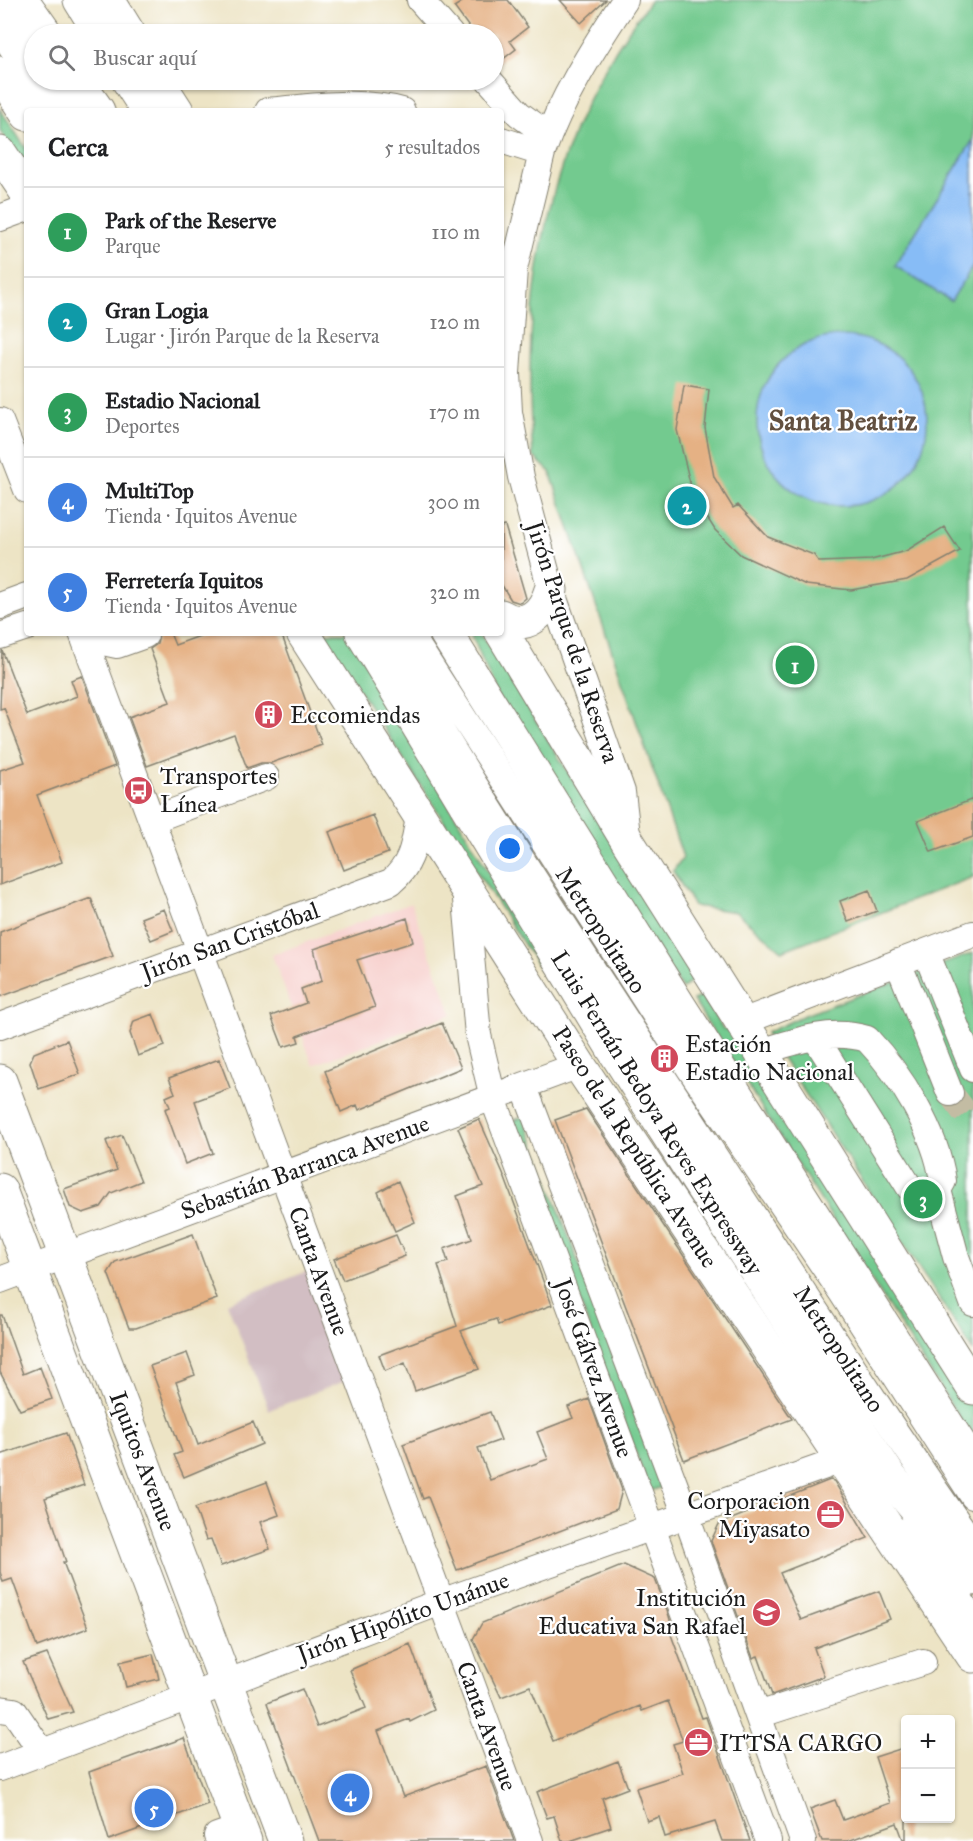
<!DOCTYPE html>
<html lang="es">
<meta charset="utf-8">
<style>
:root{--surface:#fff;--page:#f6f6f6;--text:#202124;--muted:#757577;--line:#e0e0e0;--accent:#0b8043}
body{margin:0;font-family:"IM FELL Great Primer",serif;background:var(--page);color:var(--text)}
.controls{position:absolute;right:18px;bottom:18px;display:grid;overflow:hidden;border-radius:6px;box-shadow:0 2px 4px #0004}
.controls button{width:54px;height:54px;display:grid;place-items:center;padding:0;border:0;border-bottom:2px solid var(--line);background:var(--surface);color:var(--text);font:30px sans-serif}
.you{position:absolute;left:510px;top:849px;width:21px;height:21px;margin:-15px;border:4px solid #fff;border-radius:50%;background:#1a73e8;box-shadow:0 0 0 9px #1a73e833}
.badge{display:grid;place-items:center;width:39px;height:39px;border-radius:50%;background:var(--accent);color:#fff;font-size:20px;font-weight:700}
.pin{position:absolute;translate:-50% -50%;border:3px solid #fff;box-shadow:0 2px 6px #0006}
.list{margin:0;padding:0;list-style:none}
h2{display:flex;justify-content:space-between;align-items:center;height:78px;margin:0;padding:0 24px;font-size:26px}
h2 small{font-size:20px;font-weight:400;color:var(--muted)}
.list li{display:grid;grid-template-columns:39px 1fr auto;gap:18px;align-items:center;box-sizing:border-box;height:90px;padding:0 24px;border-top:2px solid var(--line)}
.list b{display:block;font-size:22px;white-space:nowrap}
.list p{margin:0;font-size:20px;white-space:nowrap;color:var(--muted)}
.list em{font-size:20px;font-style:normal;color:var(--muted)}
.icon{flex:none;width:33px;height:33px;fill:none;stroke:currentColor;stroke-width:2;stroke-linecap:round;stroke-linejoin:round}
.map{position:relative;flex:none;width:973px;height:1841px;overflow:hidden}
.search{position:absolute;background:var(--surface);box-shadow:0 2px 4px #0004;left:24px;top:24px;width:480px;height:66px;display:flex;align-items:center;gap:15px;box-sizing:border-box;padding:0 21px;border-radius:33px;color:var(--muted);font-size:22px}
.panel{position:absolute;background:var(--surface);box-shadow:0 2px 4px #0004;left:24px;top:108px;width:480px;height:528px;border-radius:6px}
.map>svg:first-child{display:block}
.built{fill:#f7d0cd}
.industrial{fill:#d2bec3}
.green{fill:#73ca8f;stroke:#487356;stroke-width:1.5}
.water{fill:#87bcf6;stroke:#526c89;stroke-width:1.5}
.building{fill:#e5b184}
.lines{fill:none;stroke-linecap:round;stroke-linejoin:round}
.minor-tunnel{stroke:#c3bca3;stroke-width:26;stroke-dasharray:26 13;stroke-linecap:butt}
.minor-casing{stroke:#848070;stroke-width:28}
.major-casing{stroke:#848070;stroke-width:35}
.highway-casing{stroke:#848070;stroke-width:35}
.minor{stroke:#fff;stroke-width:26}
.major{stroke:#fff;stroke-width:33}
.highway{stroke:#fff;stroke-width:33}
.labels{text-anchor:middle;stroke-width:4.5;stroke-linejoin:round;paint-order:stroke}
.street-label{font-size:24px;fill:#1c1c1c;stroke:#fff}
.poi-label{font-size:24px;fill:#1c1c1c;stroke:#fff;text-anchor:start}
.quarter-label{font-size:27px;font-weight:bold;fill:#625040;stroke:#fff}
</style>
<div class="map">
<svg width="973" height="1841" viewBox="0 0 973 1841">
<rect width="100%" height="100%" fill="#fff"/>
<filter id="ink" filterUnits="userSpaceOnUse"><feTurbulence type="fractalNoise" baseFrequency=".0167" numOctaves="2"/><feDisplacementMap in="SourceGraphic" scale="12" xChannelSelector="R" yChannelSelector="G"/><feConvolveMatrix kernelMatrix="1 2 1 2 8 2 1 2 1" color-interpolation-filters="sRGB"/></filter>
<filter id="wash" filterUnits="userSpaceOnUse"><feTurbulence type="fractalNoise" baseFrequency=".008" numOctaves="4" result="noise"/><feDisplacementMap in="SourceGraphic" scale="24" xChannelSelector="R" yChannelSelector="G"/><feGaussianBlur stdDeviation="1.35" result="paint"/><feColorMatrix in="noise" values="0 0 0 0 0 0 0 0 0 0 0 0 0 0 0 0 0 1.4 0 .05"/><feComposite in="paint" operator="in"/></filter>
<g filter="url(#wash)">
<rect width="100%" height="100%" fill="#ede4c5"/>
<path class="built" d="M411 903 452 1014 313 1065 272 955Z"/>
<path class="industrial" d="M308 1271 350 1379 269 1410 227 1303Z"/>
<path class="green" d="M651 0H973V877L782 951 736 912 694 906 673 871 683 857 550 472 533 456C520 290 546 133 651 0Z
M0 109 27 150V171L0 131Z
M322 633H348L557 988 553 989Z
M471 633H481L696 977 682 989 498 698Z
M973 953V1351L766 1033 802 1016Z
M702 996 723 1029H735L973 1403V1439L693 1000Z
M524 1116 662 1487 650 1491 513 1121Z"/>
<path class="water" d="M973 140V266L951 301 895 266Z
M757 421a85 85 0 1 1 170 0a85 85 0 1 1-170 0Z"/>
<g id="blocks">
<path class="building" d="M465 0H508L528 27 510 41 516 49 494 66V34H474L454 7Z
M560 0H606L581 23Z
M684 385 709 389 705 428 714 477 733 508 738 505 768 537 814 555 819 562 871 560 906 551 944 527 960 551 907 580 851 590 806 585 741 555 715 530 693 495 677 430Z
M505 526 526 598 520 603 511 600 501 584V527Z
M159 633H170L175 645 208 633H281L322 745 271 763H261L247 768 234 734 147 766 129 717 170 702 150 649 157 644Z
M2 650 27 715 77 696 71 680 82 676 115 766 37 795 62 862 0 885V770L25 762 4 708 0 709Z
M973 799V837L931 852 918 821Z
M373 815 388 853 344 870 329 832Z
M869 890 877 911 848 922 840 901Z
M91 898 113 956 0 997V932Z
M164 909 173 931 151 940 141 918Z
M407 918 413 942 357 960 375 1007 297 1036 299 1042 283 1047 271 1016 306 1003 301 989 322 981 314 949Z
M153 1014 165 1046 138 1056 130 1033 134 1021Z
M442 1023 461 1068 359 1110 357 1105 341 1112 325 1071Z
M67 1040 80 1074 39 1089 30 1062 34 1053Z
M219 1059 230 1088 195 1101 213 1153 185 1164 165 1109 170 1107 166 1097 175 1093 169 1078Z
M586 1109 792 1419 684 1460 555 1120Z
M479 1119 503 1173 552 1305 498 1325 496 1319 461 1331 479 1369 415 1391 405 1363 385 1371 379 1355 457 1326 438 1265 448 1262 444 1249 472 1239 457 1196 483 1186 458 1128Z
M122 1135 141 1181 111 1193 101 1207 83 1213 70 1207 64 1189 117 1170 106 1141Z
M398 1181 415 1222 395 1231 378 1192Z
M193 1234 217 1299 136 1328H129L108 1273 115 1262Z
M396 1235 405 1256 343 1280 334 1259Z
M0 1315H2L23 1374 40 1367 52 1399 20 1410 0 1372Z
M187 1353 195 1375 176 1382 198 1445 253 1422 262 1444 184 1477 174 1455 182 1452 150 1366Z
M589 1399 622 1490 617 1509 457 1570 428 1497 423 1499 403 1444 490 1412 501 1440 478 1448 490 1480 548 1459 537 1432 573 1418 568 1407Z
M66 1433 84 1485 45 1498 66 1562H63L88 1628 37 1647 12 1579 3 1582 0 1572V1455Z
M830 1480 834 1481 868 1538 780 1573 801 1620 879 1591 890 1619 814 1648 824 1676 772 1695 758 1656 753 1658 711 1541 719 1524Z
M267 1482 279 1515 260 1522 270 1549 221 1566 211 1539 206 1540 195 1508Z
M624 1565 655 1579 669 1616 673 1631 670 1632 702 1718 706 1717 750 1841H722L715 1822 665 1837 659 1817 647 1821 636 1788 683 1773 673 1744 683 1741 668 1701 642 1711 640 1706 553 1741 530 1686 501 1697 473 1639 482 1623Z
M410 1644 434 1710 410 1722 409 1719 378 1731 403 1797 486 1766 514 1841H319L267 1703 302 1689 317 1727 366 1708 350 1670Z
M47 1654 73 1712 48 1719 23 1662Z
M153 1654 159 1679 126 1687 120 1662Z
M184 1738 208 1804 109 1840 89 1772Z
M906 1747V1839H903L897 1823 848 1841H822L810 1809 835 1800 843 1820 890 1803 875 1757Z
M618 1761 628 1788 602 1798 611 1827 570 1841H562L554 1816 547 1818 537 1792Z"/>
</g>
</g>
<g filter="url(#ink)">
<use href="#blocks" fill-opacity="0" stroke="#848070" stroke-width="1.5"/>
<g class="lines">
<path class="minor-tunnel" d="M950 1093 973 1123"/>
<defs>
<path id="minor" d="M4 0 34 46
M420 0 450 34
M625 0C593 48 561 99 542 153L514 269 507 373 509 412 521 477 551 590 622 792 627 835
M0 30 56 111
M57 80 78 111
M489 80 519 114 548 135
M268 111C311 107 360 99 402 111
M501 140 542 153
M0 218 27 208
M0 421 27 490
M0 606 27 596
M82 633 530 1841
M383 633C483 806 595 972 704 1140 793 1275 879 1412 973 1544
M409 633 690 1069 842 1293 973 1496
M0 636 27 627
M84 638 117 645 145 635
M152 820 266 777
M465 888 478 1035 493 1098 768 1841
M926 952 973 1069
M898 962 950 1093
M742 1022 973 934
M0 1026 391 882C413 863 414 844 419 817
M761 1052C796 1041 830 1028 867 1039 901 1075 936 1132 943 1181L938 1190 920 1193 910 1188 815 1037
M524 1087 686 1515 803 1841
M938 1190 956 1257 973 1303
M0 1280 579 1065
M0 1709 14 1711 42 1752
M758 1715 923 1662
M0 1768 441 1602 842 1460
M217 1836 240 1828"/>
<path id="major" d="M108 0 129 34
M157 80 177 111
M0 153 27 193
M501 616C526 632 544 613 551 590
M501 631 628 842 973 1388
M303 633 579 1065 973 1656
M0 1081 285 1841
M0 1190 245 1841"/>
<path id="highway" d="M22 0 46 34
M80 0 101 34
M0 73 27 114
M76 80 98 111
M128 80 148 111
M362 633 612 1047 692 1172 890 1477 973 1579
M446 633 678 1004 973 1465
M911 1532 973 1626"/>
</defs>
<use href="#minor" class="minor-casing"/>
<use href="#major" class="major-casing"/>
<use href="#highway" class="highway-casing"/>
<use href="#minor" class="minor"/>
<use href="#major" class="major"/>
<use href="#highway" class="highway"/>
</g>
</g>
<defs>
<symbol id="building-disc" viewBox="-11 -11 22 22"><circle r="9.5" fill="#d1495b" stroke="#fff"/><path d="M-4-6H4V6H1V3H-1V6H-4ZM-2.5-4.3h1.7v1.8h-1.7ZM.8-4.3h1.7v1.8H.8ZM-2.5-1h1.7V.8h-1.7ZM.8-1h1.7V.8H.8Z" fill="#fff"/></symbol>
<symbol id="bus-disc" viewBox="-11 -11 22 22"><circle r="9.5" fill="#d1495b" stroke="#fff"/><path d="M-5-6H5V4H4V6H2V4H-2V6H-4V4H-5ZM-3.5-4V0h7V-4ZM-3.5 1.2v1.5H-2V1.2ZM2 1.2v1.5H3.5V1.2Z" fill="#fff"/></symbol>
<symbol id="office-disc" viewBox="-11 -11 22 22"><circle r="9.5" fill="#d1495b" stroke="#fff"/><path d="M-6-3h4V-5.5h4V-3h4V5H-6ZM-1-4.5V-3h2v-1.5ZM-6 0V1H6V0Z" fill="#fff"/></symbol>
<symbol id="school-disc" viewBox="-11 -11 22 22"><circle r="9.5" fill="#d1495b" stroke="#fff"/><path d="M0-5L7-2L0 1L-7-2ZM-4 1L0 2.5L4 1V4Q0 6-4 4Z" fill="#fff"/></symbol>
</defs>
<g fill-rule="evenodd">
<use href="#building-disc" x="252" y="698" width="33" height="33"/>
<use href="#bus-disc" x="122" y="774" width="33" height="33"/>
<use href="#building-disc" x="648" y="1042" width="33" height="33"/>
<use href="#office-disc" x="814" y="1498" width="33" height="33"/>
<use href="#school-disc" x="750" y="1596" width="33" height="33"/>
<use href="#office-disc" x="682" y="1726" width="33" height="33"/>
</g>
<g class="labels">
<g class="street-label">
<text transform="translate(573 642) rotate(72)" y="8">Jirón Parque de la Reserva</text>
<text transform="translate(601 930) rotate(57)" y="8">Metropolitano</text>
<text transform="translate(230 941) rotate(-20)" y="8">Jirón San Cristóbal</text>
<text transform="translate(657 1113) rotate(58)" y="8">Luis Fernán Bedoya Reyes Expressway</text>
<text transform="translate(635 1147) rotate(57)" y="8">Paseo de la República Avenue</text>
<text transform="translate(305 1167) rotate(-20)" y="8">Sebastián Barranca Avenue</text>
<text transform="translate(319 1271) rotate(70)" y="8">Canta Avenue</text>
<text transform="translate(839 1349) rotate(57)" y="8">Metropolitano</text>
<text transform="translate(594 1368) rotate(70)" y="8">José Gálvez Avenue</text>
<text transform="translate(143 1461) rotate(69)" y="8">Iquitos Avenue</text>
<text transform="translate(403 1617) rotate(-20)" y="8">Jirón Hipólito Unánue</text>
<text transform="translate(487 1726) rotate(70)" y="8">Canta Avenue</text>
</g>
<g class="poi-label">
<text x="290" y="723">Eccomiendas</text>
<text x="160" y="784">Transportes<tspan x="160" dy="28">Línea</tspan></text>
<text x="685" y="1052">Estación<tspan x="685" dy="28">Estadio Nacional</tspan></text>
<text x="810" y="1509" text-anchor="end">Corporacion<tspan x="810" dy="28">Miyasato</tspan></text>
<text x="746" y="1606" text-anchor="end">Institución<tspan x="746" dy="28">Educativa San Rafael</tspan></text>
<text x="719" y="1751">ITTSA CARGO</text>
</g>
<g class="quarter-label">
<text x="843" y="430">Santa Beatriz</text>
</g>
</g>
</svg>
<div class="controls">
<button>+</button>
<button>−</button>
</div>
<div class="you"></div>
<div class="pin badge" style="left:795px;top:665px;background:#2e9e5b">1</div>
<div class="pin badge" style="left:687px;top:506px;background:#0f9aa8">2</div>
<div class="pin badge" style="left:923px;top:1199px;background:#2e9e5b">3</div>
<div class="pin badge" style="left:350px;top:1793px;background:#3f7fe0">4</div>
<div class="pin badge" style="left:154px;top:1808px;background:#3f7fe0">5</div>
<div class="search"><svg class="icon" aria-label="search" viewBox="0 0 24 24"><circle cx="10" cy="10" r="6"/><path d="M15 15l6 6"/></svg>Buscar aquí</div>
<section class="panel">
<h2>Cerca<small>5 resultados</small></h2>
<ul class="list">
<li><span class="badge" style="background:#2e9e5b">1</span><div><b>Park of the Reserve</b><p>Parque</p></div><em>110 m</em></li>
<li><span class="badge" style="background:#0f9aa8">2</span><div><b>Gran Logia</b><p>Lugar · Jirón Parque de la Reserva</p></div><em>120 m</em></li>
<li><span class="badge" style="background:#2e9e5b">3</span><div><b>Estadio Nacional</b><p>Deportes</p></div><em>170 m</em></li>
<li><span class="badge" style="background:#3f7fe0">4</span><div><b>MultiTop</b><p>Tienda · Iquitos Avenue</p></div><em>300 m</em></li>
<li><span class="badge" style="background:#3f7fe0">5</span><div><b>Ferretería Iquitos</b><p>Tienda · Iquitos Avenue</p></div><em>320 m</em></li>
</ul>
</section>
</div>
